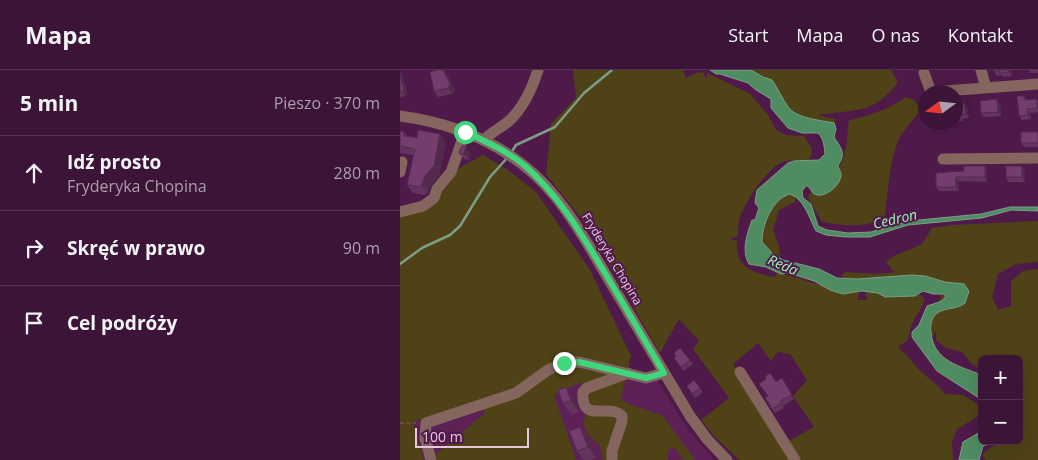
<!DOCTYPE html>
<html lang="pl">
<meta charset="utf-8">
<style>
:root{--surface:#3b1437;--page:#462142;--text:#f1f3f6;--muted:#ac9ead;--line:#543352}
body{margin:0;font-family:"Open Sans",sans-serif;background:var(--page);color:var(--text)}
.controls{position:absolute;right:15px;bottom:15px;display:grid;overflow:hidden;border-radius:8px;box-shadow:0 5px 20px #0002}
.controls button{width:45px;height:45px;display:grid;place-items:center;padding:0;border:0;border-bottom:1px solid var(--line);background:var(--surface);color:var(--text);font:25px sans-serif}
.compass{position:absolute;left:518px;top:15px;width:45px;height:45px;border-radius:50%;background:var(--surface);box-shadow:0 5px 20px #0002;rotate:255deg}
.scale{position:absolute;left:15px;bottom:12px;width:114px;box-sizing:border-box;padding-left:5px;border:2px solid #e7c6e0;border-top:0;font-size:14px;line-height:18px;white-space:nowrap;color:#e7c6e0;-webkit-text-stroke:4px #4f1a49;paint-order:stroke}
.stop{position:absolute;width:15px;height:15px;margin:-11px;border:4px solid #3fd77d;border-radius:50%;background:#fff}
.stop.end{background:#3fd77d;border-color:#fff;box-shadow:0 1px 5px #0008}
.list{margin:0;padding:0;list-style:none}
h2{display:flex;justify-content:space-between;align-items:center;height:65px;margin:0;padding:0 20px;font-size:21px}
h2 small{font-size:16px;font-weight:400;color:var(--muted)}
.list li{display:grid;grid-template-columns:32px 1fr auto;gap:15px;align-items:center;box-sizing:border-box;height:75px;padding:0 20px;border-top:1px solid var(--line)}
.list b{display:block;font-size:19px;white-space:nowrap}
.list p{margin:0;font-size:16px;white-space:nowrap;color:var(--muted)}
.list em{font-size:16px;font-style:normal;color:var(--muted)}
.icon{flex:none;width:28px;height:28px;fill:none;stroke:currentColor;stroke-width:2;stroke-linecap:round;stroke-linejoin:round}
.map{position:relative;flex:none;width:638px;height:390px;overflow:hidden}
header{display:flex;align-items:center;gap:30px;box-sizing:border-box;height:70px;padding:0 25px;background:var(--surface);border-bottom:1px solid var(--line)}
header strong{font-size:24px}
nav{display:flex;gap:28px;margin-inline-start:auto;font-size:18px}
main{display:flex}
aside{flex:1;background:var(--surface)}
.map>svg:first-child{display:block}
.built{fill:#5d2156}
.green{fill:#4f4217}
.water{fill:#4f8c62;stroke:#7d9d88}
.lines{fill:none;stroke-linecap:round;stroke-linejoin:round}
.stream{stroke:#7d9d88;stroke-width:2.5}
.path{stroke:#865880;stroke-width:1;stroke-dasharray:4 2.5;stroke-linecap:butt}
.minor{stroke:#84665f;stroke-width:11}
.wall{fill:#65345e}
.shaded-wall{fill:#522b4c}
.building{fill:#753d6d;stroke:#522b4c}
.route{stroke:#3fd77d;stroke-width:6}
.labels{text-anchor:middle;stroke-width:4;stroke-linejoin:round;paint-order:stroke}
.street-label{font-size:12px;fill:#e7c6e0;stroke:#4f1a49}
.water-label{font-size:14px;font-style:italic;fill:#9df5b6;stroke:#4f1a49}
</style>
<header>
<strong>Mapa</strong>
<nav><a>Start</a><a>Mapa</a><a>O nas</a><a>Kontakt</a></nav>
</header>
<main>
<aside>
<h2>5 min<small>Pieszo · 370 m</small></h2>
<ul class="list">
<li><svg class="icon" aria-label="ahead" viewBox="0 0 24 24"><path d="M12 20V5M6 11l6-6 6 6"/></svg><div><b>Idź prosto</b><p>Fryderyka Chopina</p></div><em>280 m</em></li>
<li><svg class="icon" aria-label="right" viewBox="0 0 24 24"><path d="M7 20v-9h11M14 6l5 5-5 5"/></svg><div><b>Skręć w prawo</b></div><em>90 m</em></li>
<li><svg class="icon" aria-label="arrive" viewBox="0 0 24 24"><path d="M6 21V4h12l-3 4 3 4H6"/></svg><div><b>Cel podróży</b></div></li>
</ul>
</aside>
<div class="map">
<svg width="638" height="390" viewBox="0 0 638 390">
<rect width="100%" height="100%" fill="#4f1a49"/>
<path class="built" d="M252 302 289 361 314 390H24L13 352 77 332 132 307 248 304Z"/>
<path class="green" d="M173 0H283L286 8 296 3 303 2 307 10V3L350 24 368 45 376 60 385 65 404 66 412 78 411 86 407 92C400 91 390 89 383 92 367 98 343 134 339 151 338 155 338 161 338 166L330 169 337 171C335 198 353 203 375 207L377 203C391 205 403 210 416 214 430 218 445 220 460 221L457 230H468L465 225 467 221 520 225 524 228C524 237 516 245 512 254 510 259 509 265 508 270L498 277C508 285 515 297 525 305 533 312 539 316 545 324L563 325 581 336 582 344 557 359 552 372 553 390H398L387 372 414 357 393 326 407 310 390 284 378 282 371 291 358 273 333 294 388 390H339L313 365 301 350 329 328 293 279 299 271 279 249 260 283 184 152 146 104 151 54 176 28Z
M346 0H491L498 12C474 45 454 39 418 45L435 49 436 58 405 53Z
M506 27 514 30 520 39C514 51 503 59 498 71 489 94 488 121 485 145 469 160 442 155 422 152L408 127 410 123 422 124 433 118 446 78 449 50C471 45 488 40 506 27Z
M83 85 108 100 136 122 190 200 231 286 221 328 226 333 263 346 295 390H283L275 378 268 380V390H203L200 376 189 366 183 353 188 339 181 312 154 325 176 390H37L35 385 85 343 77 332 13 352 24 390H0V147L26 140 49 114 59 98Z
M394 112 395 132 379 140 373 160 379 176 380 188 369 189 350 161Z
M638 151V192L616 194 598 204 592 227 598 240 611 236V211L623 201 638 199V390H586L582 385C594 373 603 371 619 371V289H582V299L573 295 562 282 546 278 536 270V261L533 266 528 267C526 249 542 237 541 219L448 210 442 206 445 202 476 204 498 202 493 201 486 192 494 186 522 174 532 158 552 155Z"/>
<path class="water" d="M310 0H351L363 7 372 10C378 18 382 29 389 38 398 49 421 50 434 53L436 59 434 67C442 80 446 82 438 96 439 99 441 102 441 105 441 115 423 131 413 123 411 121 410 118 408 116H406L402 121 403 128 411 134 418 156 427 160 448 163 471 162 498 154 519 150 581 144 610 137H638V141L611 140 582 148 508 155 470 167H446L426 165 416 161C409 148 405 130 390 124 372 129 362 155 362 172L373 184 383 190 419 199 437 208 457 209 511 205 525 206 545 212 564 214 569 221 565 233C557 240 544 237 536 244 531 249 530 256 531 263 534 291 559 296 582 305V330L537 301 512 267V262L519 255 527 236 542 231 546 226 544 224H533L523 221 515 226 485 227 478 223 461 221 443 224 430 220 414 211 389 203 381 204 366 197 349 194C341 181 347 164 352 150H355L359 138 355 133 357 120 388 93 394 91 419 90 425 84C424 76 424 69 418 63H402L388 58 371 38V29L356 20 348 13 320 4H316Z
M582 361V371H597L583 376 579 390H559L563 372Z"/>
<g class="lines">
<path class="stream" d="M111 83 116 75 155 57 184 23 212 0
M0 194 22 178 50 165 60 156 90 107 108 87"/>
<path class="path" d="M0 353H16"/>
<path class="minor" d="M581 0 586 18
M524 3 531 22 638 14
M0 46C44 52 87 67 122 94 162 124 187 173 212 215 238 259 264 302 290 346L307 369 327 390
M84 70C91 62 101 58 109 51 124 37 132 19 138 0
M543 89 638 88
M0 102 2 92
M0 142 23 136 34 128 37 119 51 102 65 62
M340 302 395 390
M31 390 25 368 26 353 116 323 148 300 163 293 179 292 246 308 264 303
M212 390V381L222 351V346C209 332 181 355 183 322L187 318 228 303"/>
</g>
<path class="wall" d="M44 0 47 5 55 20 52 24 38 27 34 21Z
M611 0 612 6 603 7 602 5 597 6 594 1Z
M629 0H638V3H631Z
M0 1 2 4 7 23 5 26 0 27Z
M624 26 627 30 636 29 638 31V42L630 43 631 49 622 50 619 46Z
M564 33 567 37 569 48 562 49 563 51H556V34Z
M600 34 601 46 584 47 581 43Z
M0 61 4 62 7 66 46 72 39 105 31 115 28 123 25 125 13 123 7 115 13 85 0 83Z
M638 62V77H624L621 73Z
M59 83H70L69 90 64 89Z
M585 96 587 100V112L559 111V121H539L536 117 564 101Z
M625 100V112H608L606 107Z
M274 288 290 290 293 294 283 301Z
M382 308 394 329 383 336 384 338 375 343 372 339 368 326 366 309 376 312Z
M294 310 303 322 295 328 287 316Z
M166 317 174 329 179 342 171 345 163 333Z
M180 357 188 368 196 388 191 390H184L177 381Z"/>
<path class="shaded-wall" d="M43 0 47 5 55 20 52 24 48 18Z
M608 0H611L612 6 609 2Z
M0 1 2 4 7 23 5 26 2 22Z
M597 29 600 34 601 46 598 42Z
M564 33 567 37 569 48 566 44Z
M627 39 630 43 631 49 628 45Z
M40 64 46 72 39 105 31 115 28 123 22 115Z
M66 76 70 83 69 90 64 84Z
M585 96 587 100V112L585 107Z
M622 96 625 100V112L622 107Z
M556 107 559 111V121L556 117Z
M166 317 174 329 179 342 171 331Z
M180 357 188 368 196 388 188 377Z"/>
<path class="building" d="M38 0H43L50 14 48 18 34 21 30 2Z
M594 0H608L609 2 600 3V1H594Z
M0 5 4 19 2 22H0Z
M617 26H624V30L636 29 637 38 627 39 628 45 619 46Z
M597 29 598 42 581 43 580 31Z
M564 33 566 44H559L560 47H556V34Z
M18 60 40 64 34 96 25 106 22 115 19 117 7 115 15 79 0 76V61L4 62V66L17 68Z
M621 62H638V73H621Z
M62 76H66L64 84 59 83Z
M564 96H585V107H556V117H536V103L564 101Z
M606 96H622V107H606Z
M280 278 290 290 281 297 274 288 276 286 274 283Z
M370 303 376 312 382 308 392 325 380 331 382 333 372 339 365 327 368 326 359 314 366 309 365 307Z
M294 310 300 318 292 324 287 316Z
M166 317 171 331 163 333 158 320Z
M180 357 188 377 177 381 169 361Z"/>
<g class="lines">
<path class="route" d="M65 62C85 71 107 81 124 95 160 126 184 168 208 208 227 240 245 271 264 303L246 308 179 292 164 293"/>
</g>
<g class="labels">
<g class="street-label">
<text transform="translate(212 189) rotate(59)" y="4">Fryderyka Chopina</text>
</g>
<g class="water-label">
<text transform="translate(495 149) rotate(-13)" y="5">Cedron</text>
<text transform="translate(383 195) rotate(23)" y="5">Reda</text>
</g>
</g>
</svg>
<div class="controls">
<button>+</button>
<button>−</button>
</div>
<svg class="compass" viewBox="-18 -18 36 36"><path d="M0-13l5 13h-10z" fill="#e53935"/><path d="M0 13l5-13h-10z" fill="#ac9ead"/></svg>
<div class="scale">100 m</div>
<div class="stop" style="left:65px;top:62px"></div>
<div class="stop end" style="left:164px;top:293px"></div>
</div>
</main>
